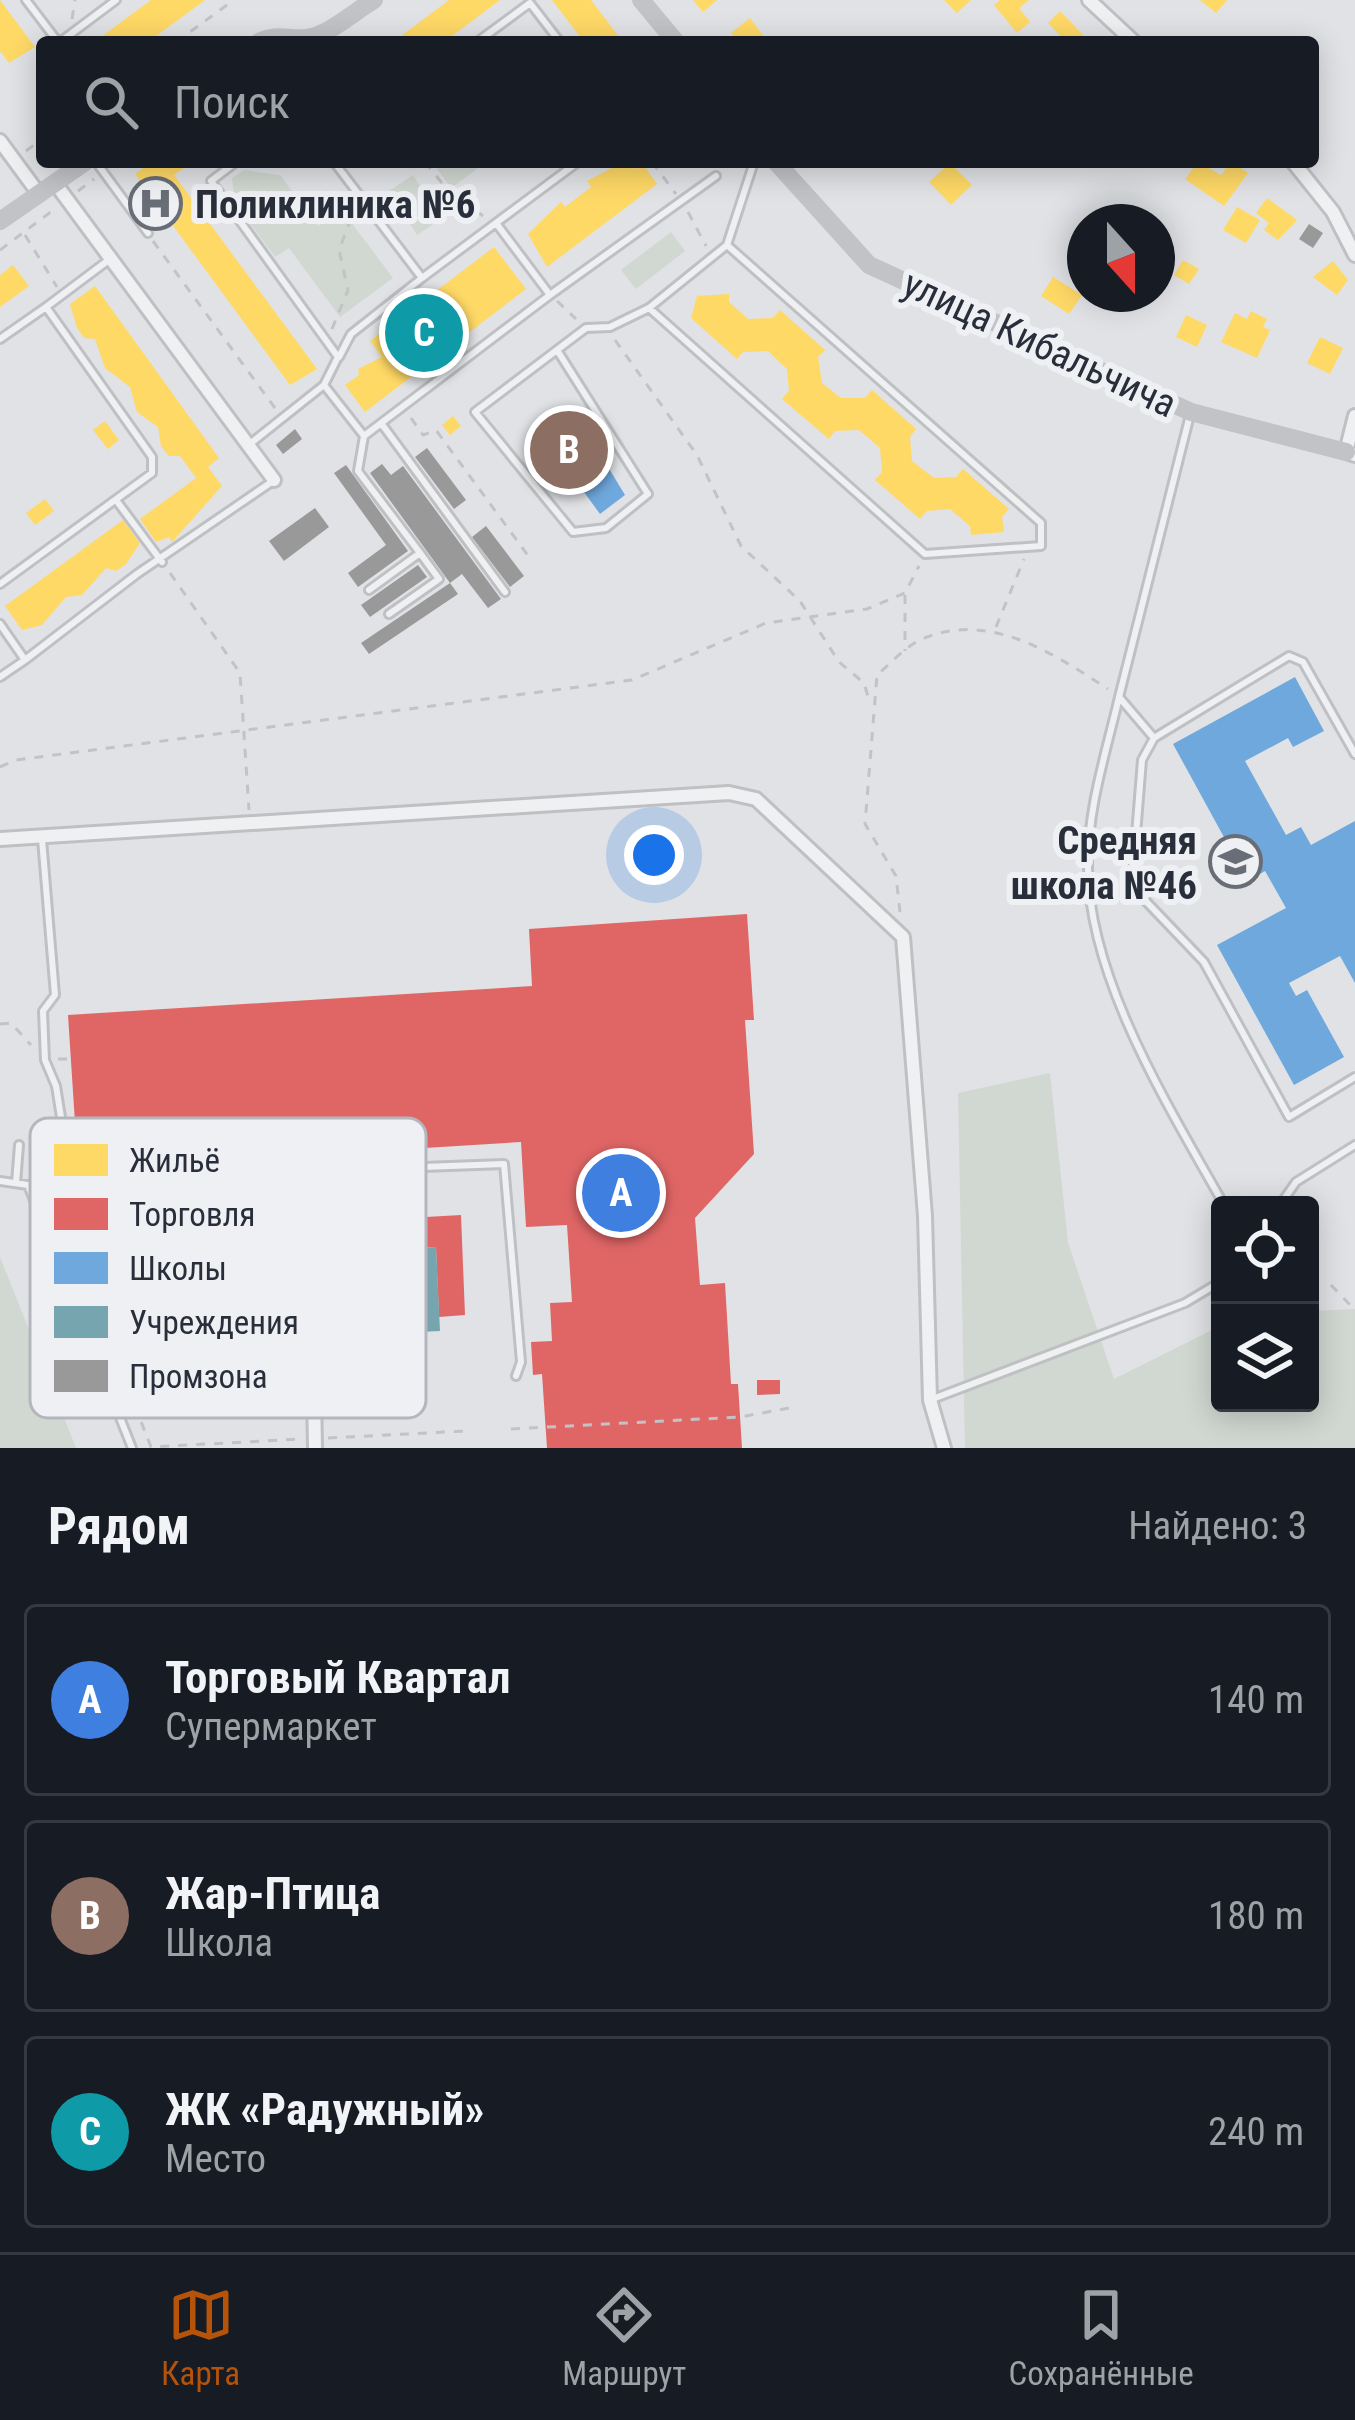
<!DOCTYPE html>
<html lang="ru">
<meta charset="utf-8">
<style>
:root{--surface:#171b24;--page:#242831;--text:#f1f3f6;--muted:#9ea1a6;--line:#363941;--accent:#b45309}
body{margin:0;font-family:"Roboto Condensed",sans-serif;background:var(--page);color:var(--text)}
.controls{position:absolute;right:36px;bottom:36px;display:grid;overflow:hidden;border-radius:12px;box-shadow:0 6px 30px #0003}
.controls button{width:108px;height:108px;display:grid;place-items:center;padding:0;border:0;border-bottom:3px solid var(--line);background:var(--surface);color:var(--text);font:60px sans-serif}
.compass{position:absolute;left:1067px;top:204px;width:108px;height:108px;border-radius:50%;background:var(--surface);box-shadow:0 6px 30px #0003;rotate:159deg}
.you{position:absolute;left:654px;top:855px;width:42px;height:42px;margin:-30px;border:9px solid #fff;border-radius:50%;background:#1a73e8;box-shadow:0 0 0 18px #1a73e833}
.badge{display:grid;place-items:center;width:78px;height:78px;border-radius:50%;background:var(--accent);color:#fff;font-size:39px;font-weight:700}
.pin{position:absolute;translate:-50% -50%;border:6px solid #fff;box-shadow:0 3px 12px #0006}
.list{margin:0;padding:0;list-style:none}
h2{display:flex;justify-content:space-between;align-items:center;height:156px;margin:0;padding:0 48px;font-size:51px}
h2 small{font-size:39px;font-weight:400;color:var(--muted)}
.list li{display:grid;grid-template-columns:78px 1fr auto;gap:36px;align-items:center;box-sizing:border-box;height:192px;margin:0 24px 24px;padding:0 24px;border:3px solid var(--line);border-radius:12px}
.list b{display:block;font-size:45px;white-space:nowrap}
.list p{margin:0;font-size:39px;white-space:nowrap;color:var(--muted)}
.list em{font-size:39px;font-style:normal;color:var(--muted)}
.icon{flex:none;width:66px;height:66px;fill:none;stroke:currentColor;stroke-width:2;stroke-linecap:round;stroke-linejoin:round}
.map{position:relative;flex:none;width:1355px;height:1448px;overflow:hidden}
.search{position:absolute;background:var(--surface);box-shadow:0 6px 30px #0003;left:36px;right:36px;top:36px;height:132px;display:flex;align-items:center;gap:30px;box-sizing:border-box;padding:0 42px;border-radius:12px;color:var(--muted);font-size:45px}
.sheet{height:804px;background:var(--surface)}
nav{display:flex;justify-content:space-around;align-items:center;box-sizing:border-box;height:168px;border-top:3px solid var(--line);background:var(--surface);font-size:33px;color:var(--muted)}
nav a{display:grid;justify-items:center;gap:6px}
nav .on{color:var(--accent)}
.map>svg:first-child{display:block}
.green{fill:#d0d8d1}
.homes{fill:#ffd966}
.shops{fill:#e06666}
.schools{fill:#6fa8dc}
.public{fill:#76a5af}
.industry{fill:#999}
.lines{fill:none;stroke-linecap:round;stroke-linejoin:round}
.lane-casing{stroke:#bec0c3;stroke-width:12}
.street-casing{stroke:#bec0c3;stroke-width:18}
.path{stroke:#c2c3c7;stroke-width:3;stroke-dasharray:9 9;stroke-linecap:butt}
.lane{stroke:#eff0f2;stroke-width:6}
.street{stroke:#eff0f2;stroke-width:12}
.secondary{stroke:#c1c3c7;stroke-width:18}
.labels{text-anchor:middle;stroke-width:12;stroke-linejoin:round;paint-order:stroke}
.poi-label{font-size:39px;font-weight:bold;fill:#292e3b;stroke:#eef0f4;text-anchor:start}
.street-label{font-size:39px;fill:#292e3b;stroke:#eef0f4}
.key{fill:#eef0f4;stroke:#b3b6bc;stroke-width:3}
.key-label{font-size:33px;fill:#292e3b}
</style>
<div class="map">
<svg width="1355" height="1448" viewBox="0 0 1355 1448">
<rect width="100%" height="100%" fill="#e0e2e5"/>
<path class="green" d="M432 162H478L481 166 451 188Z
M244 170 280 175 318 226 341 209 393 278 340 317 289 248 275 257C259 234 233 207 232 178Z
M413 175 441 219 417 235 389 191Z
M671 232 685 251 636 289 621 270Z
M1050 1073 1068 1243 1114 1379 1220 1326V1403H1310V1311L1355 1309V1448H965L958 1093Z
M0 1257 76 1448H0Z"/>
<path class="homes" d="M0 0 35 47 9 63 0 51Z
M151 0H205L148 42H94Z
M449 0H500L444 42H393Z
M552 0H591L623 42H584Z
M693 0H717L703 12Z
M944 0H971L957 13Z
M1000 0H1029L1019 8 1030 22 1017 33 994 5Z
M1200 0H1227L1216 13Z
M1060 11 1083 35 1076 42H1066L1048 23Z
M750 18 768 42H739L731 33Z
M151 162H192L174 175 317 369 290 385 135 174Z
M623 162 637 169 643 164 657 184 547 267 528 234 561 202 565 207 591 187 587 181Z
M1198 162 1221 175 1231 162 1248 173 1224 206 1185 179Z
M950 163 972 185 951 205 929 182Z
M1267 198 1297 220 1278 240 1264 230 1269 223 1256 213Z
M1237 207 1260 220 1246 243 1223 230Z
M494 247 526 289 365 412 345 385 359 375 358 369 382 357 370 341Z
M1183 260 1199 269 1189 284 1174 275Z
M1333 261 1348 280 1337 295 1313 277Z
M13 265 29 286 0 307V275Z
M1053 277 1082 295 1069 314 1041 296Z
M95 286 219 458 208 467 222 486 172 542 169 537 156 542 140 519 196 478 180 456H169L161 446 158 427 137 412 130 387 105 368 95 339 84 338 77 328 70 304Z
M729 294V302L748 319 773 318 780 310 825 350 818 357 822 383 841 398H865L872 390 916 429 910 437 912 461 934 478 956 477 963 469 1009 509 1002 517 1004 532 971 535 970 526 950 509 927 511 920 519 875 480 882 472 880 448 859 430 835 431 829 439 782 399 789 391 787 369 768 351 743 352 737 359 691 318 697 296Z
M1251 311 1267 319 1263 327 1270 330 1257 358 1221 342 1235 313 1247 319Z
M1186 315 1207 325 1197 347 1176 337Z
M1320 337 1343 348 1330 374 1307 363Z
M453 416 461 426 450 435 442 425Z
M105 421 119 440 108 449 93 430Z
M45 499 54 511 35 525 26 513Z
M123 520 140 543 126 564 116 571 106 568 82 595 66 597 42 625 22 630 5 606Z"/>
<path class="shops" d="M747 914 754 1020H745L754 1154 695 1218 700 1285 725 1283 731 1384H738L742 1448H547L542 1374 533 1375 531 1342 552 1341 550 1303 572 1302 567 1225 526 1227 521 1142 392 1150 391 1130 265 1138 266 1157 78 1169 68 1015 532 986 529 929Z
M461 1215 465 1315 439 1317 436 1247 375 1250V1261L357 1262 355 1221Z
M757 1380H780V1394L757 1395Z"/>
<path class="schools" d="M566 415 582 438 588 434 625 495 600 514 541 433Z
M1295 677 1324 731 1293 747 1288 738 1245 761 1286 835 1301 827 1311 845 1355 821V983L1340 956 1289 983 1296 996 1307 990 1344 1057 1294 1085 1217 945 1286 908 1265 871 1248 881 1173 744Z"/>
<path class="public" d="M436 1247 440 1331 379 1334 375 1250Z"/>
<path class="industry" d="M1309 224 1323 233 1313 248 1299 239Z
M295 429 302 439 283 454 276 445Z
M427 448 466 500 454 509 415 457Z
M382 464 391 475 403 466 501 599 488 608 462 574 450 583 458 594 369 654 361 643 450 583 370 473Z
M346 465 408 551 358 587 348 573 386 545 334 473Z
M315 508 329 527 284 561 269 541Z
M486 526 524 576 510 587 472 537Z
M418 565 427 577 370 617 361 605Z"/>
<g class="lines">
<defs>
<path id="lane" d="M26 0 58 42
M60 42 116 0
M477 42 530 3 560 42
M96 162 148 233
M236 162 211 181 338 357 324 385 251 443
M257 162H286
M334 162 422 278 578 162
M496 223 550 295 716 176
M649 308 925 554 1041 546V523L727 245
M0 339 46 307
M557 350 648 494 606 528 573 532 475 412 586 328 610 327 649 308 727 245 754 162
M339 357 351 334 422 278
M324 385 364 436 550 295
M381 423 505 592
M364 436 358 471 420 553 369 590
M116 500 162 562
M0 584 152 473V457L46 307 110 259
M389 614 439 579 420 553
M0 624 25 660 137 574 273 481
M0 677 25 660
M1119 697C1106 753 1087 810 1088 868 1089 980 1170 1109 1224 1205
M1154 738 1119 697 1190 415
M1355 754 1303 662 1289 656 1154 738 1142 760 1133 872 1139 894 1204 962 1289 1117 1355 1077
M42 839 55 995 43 1011 45 1060 56 1086 71 1180 504 1164 521 1362 516 1376
M0 1181 28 1185 132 1448
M16 1183 19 1145
M1280 1205 1296 1182 1355 1145
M1220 1239V1258
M95 1348 195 1308 159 1216 120 1231
M930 1400 1185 1303 1220 1282"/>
<path id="street" d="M1089 0 1134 42
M0 141 39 194
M1293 162 1333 212 1355 255
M55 183 274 480
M1355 416 1346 452 1355 455
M0 839 729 793 756 799 903 937 925 1216 930 1400 944 1448
M310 1171 315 1448"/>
</defs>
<use href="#lane" class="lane-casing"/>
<use href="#street" class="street-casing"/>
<path class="path" d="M72 19 75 0
M176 42 234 0
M42 100V132
M26 151 42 139
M425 162 446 188 483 216
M652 162 676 194
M78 191 94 179
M688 212 706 246
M25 235 57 287
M153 241 275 408
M0 250 56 208
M557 301 576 319
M332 329 348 290 339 250 350 221 349 201
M615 340 697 455 741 546 800 601 839 662 864 683 869 700
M411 418 423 435 436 430 529 557
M170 573 240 673 249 810
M905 595V651
M996 627 1024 559
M0 767 16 760 632 680 766 623 867 609 905 593 919 566
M900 912 896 876 865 824 877 675C890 664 906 646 922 639 989 610 1054 654 1108 689
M0 1024 11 1023 31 1045
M58 1059H71
M72 1194 78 1245 107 1329
M1331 1285 1355 1310
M115 1355 151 1447 301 1439
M511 1429 740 1417 789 1408
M328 1438 466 1431"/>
<use href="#lane" class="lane"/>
<use href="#street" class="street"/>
<path class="secondary" d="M641 0 676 42
M259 42C278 33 287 40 306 38 328 36 355 11 374 0
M776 162 869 265 1191 412 1346 452
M0 221 85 162"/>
</g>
<defs>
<symbol id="hospital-ring" viewBox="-11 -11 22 22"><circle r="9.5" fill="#eef0f4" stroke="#696d76" stroke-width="1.5"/><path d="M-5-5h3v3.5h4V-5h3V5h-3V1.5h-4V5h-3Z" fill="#696d76"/></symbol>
<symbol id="school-ring" viewBox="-11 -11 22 22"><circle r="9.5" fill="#eef0f4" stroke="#696d76" stroke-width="1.5"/><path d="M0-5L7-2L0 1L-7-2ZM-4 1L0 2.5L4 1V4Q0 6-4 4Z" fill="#696d76"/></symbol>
</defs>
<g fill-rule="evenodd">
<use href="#hospital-ring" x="126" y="174" width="59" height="59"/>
<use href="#school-ring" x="1206" y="832" width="59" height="59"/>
</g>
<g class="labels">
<g class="poi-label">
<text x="195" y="218">Поликлиника №6</text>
<text x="1197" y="854" text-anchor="end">Средняя<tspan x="1197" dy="45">школа №46</tspan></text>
</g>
<g class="street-label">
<text transform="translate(1040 343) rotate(25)" y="14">улица Кибальчича</text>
</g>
</g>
<rect x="30" y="1118" width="396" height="300" rx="18" class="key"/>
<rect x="54" y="1144" width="54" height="32" fill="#ffd966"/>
<rect x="54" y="1198" width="54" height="32" fill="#e06666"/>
<rect x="54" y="1252" width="54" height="32" fill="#6fa8dc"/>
<rect x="54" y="1306" width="54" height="32" fill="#76a5af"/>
<rect x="54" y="1360" width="54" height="32" fill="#999"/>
<g class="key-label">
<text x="129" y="1172">Жильё</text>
<text x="129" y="1226">Торговля</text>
<text x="129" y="1280">Школы</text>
<text x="129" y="1334">Учреждения</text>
<text x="129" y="1388">Промзона</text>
</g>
</svg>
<div class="controls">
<button><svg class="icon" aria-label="locate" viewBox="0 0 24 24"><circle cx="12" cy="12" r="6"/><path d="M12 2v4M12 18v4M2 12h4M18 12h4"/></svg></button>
<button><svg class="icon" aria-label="layers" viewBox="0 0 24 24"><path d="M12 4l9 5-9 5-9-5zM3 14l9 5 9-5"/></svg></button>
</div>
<svg class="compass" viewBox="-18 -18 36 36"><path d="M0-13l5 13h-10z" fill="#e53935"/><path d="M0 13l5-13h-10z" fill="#9ea1a6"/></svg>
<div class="you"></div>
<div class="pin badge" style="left:621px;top:1193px;background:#3f7fe0">A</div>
<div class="pin badge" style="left:569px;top:450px;background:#8d6e63">B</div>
<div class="pin badge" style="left:424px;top:333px;background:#0f9aa8">C</div>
<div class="search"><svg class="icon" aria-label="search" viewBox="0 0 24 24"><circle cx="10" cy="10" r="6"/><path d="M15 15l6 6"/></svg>Поиск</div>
</div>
<section class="sheet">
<h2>Рядом<small>Найдено: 3</small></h2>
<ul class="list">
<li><span class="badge" style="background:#3f7fe0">A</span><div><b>Торговый Квартал</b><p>Супермаркет</p></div><em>140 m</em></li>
<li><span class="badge" style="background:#8d6e63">B</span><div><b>Жар-Птица</b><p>Школа</p></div><em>180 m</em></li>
<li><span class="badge" style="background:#0f9aa8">C</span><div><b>ЖК «Радужный»</b><p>Место</p></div><em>240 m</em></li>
</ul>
</section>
<nav>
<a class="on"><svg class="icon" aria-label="map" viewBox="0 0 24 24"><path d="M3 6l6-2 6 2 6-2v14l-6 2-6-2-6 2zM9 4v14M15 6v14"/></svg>Карта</a>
<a><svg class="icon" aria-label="directions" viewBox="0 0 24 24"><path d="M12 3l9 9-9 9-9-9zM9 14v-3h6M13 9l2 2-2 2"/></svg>Маршрут</a>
<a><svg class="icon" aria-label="saved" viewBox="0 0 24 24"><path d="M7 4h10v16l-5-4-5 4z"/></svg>Сохранённые</a>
</nav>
